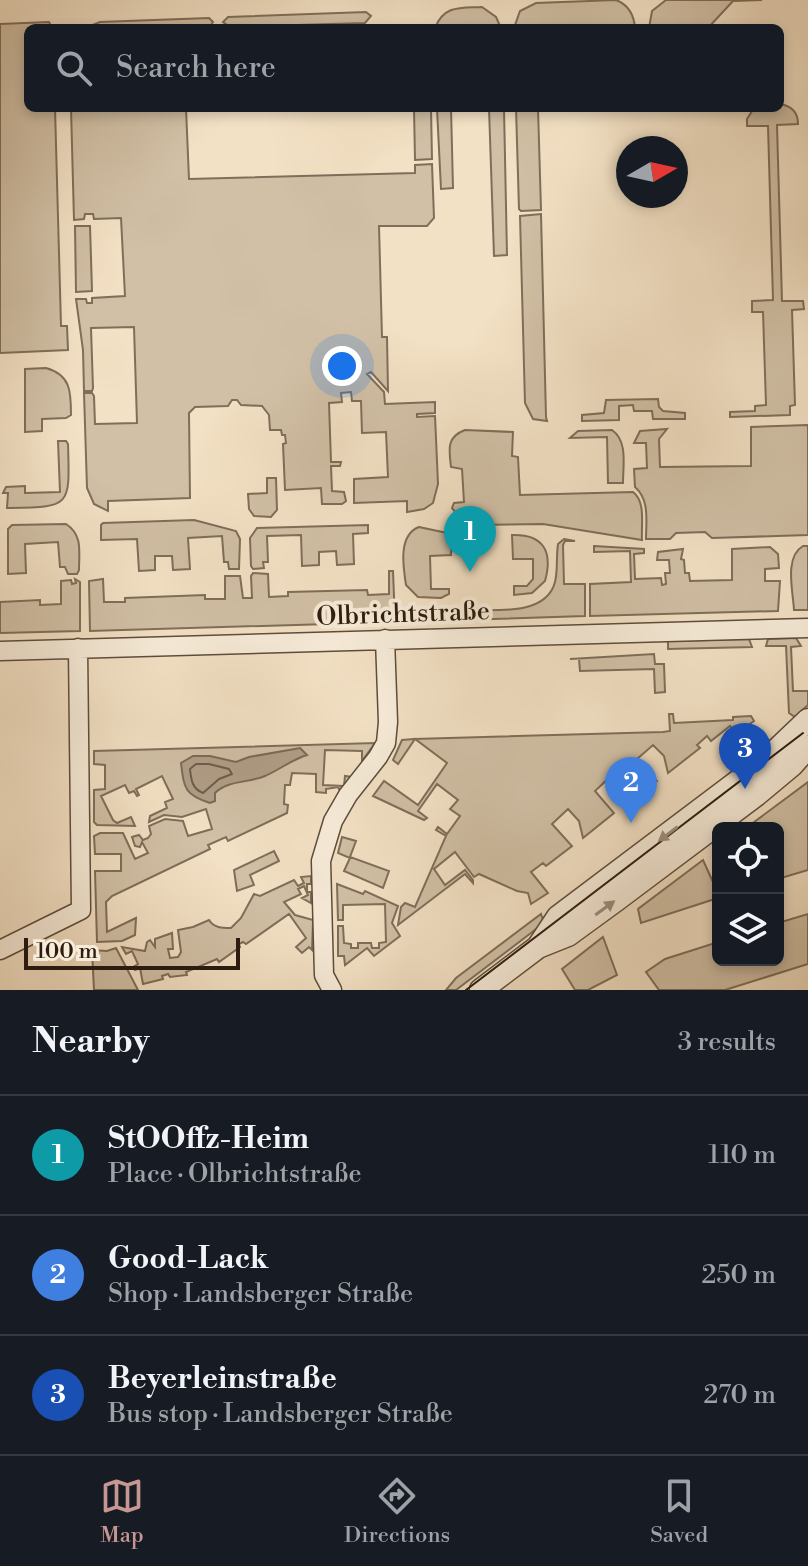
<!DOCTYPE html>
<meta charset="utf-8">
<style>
:root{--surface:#171b24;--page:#242831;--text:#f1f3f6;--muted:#9ea1a6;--line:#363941;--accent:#c59692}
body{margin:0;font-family:"Libre Bodoni",serif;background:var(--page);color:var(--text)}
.controls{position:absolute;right:24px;bottom:24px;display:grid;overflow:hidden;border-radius:12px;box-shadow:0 4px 12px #0003}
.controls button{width:72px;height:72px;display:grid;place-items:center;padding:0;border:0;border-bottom:2px solid var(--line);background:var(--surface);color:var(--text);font:40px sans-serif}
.compass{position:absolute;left:616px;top:136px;width:72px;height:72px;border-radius:50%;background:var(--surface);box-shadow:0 4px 12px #0003;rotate:81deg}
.scale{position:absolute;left:24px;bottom:20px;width:216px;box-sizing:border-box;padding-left:8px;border:4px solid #2d1c0f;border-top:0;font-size:22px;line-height:28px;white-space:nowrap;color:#2d1c0f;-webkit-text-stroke:6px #f7ecd9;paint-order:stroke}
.you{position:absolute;left:342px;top:366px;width:28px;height:28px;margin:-20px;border:6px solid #fff;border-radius:50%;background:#1a73e8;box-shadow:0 0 0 12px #1a73e833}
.badge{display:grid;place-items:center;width:52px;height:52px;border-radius:50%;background:var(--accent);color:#fff;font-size:26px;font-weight:700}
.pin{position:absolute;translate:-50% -66px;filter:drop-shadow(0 2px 4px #0008)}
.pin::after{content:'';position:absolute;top:42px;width:28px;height:24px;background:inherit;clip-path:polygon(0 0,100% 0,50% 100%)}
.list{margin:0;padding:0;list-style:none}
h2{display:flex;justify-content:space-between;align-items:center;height:104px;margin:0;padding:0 32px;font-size:34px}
h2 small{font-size:26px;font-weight:400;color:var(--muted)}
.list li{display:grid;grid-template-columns:52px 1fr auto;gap:24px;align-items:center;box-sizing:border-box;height:120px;padding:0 32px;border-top:2px solid var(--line)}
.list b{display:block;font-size:30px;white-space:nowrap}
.list p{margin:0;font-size:26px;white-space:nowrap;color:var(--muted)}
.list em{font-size:26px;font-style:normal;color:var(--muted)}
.icon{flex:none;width:44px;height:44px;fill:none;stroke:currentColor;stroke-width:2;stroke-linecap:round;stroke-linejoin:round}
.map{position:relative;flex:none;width:808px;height:990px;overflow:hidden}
.search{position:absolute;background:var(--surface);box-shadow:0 4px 12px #0003;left:24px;right:24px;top:24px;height:88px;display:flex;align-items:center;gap:20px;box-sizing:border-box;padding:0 28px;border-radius:12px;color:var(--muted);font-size:30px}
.sheet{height:464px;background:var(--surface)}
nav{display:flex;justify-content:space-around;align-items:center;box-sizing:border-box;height:112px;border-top:2px solid var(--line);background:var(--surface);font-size:22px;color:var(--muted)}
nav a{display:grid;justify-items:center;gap:4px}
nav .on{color:var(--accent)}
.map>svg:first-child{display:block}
.green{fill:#d1c0a6;stroke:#7f6e5a;stroke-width:2}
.water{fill:#b09e87;stroke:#7c6a57;stroke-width:2}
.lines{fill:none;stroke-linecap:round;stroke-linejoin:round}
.shore{stroke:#6e5d4b;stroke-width:2}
.minor-casing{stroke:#5e4d3c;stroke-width:21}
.tertiary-casing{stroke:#5e4d3c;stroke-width:25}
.minor{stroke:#f7ecd9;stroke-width:18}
.tertiary{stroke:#f7ecd9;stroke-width:22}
.tram{stroke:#2d1c0f;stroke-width:2}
.oneway{fill:#9c8e7e}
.labels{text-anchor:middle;stroke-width:8;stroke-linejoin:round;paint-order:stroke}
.street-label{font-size:26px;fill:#2d1c0f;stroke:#f7ecd9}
</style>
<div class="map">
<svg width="808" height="990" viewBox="0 0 808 990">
<rect width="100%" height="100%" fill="#f3e1c5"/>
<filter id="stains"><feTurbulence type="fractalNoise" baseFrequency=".0025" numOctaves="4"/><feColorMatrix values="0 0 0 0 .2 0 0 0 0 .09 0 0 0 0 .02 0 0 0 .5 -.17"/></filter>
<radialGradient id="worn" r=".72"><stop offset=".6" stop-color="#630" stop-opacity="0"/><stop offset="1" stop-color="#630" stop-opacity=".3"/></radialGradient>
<path class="green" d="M616 0C629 5 634 15 635 28H514L520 11 536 3Z
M666 0H762L733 1 708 28H649L652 11Z
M482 7 496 17 501 28H435C444 5 460 8 482 7Z
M366 12 371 16 365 23 230 27 223 22 228 17Z
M209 18 213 22 210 27 85 28 100 22Z
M49 22 52 28H28V108H55L61 326H67L68 350 0 353V24Z
M780 104C792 106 798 112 798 124L777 125 782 301H803L804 309 792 310 795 405 790 406V415L730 417V412L755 411V406L766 405 763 312H752V301L773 300 768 126H747V119L754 108H780Z
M71 108H186L189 179 415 173V165L432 164 434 218 427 226H379L382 337H387L388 391 371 372 367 374 384 392 385 404 435 402V413L417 414V417L435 416 438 484 433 503 424 509 407 512V501L354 503V479L388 477 386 432 362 433 361 401H352L351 392 341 393 342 402 329 403 331 462H341L340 466H331L332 491 344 492 346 501 342 504H322L321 488 285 490 283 444 286 443 285 435H282L281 430H270L269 415 262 406 241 405 237 400H232L228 406 195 407 189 413 190 498 108 501V511L94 504 87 488 84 393H92L94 396 95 424 137 423 134 327 91 328 93 388 92 391H84L83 350 76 299H86L87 303H92V298L125 296 121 218 94 219 93 214H85L84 219 74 220Z
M414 108H431L432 159 415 160Z
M451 108 453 188 441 189 437 109Z
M489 108H504L507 255 494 256Z
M516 108H538L541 210 521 211 519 209Z
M541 214 546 417 547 421 533 419 525 403 520 216Z
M75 226H90L92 291 76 292Z
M46 368C71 375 71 392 71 415L66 418 42 419V431L25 432V369Z
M658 399 659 407 663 411 685 413V419H653L652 411H634L633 405 619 406V420L582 421V415L604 413 606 400Z
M808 425V535L712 538 705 532 676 533 670 539H646C646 521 650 500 635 487L634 469 647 468 646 443H634L640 431 667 429 659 439 660 467 751 466V427Z
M465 430 513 432 512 456 518 457 520 495 633 492C646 502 641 524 642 540L543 524 474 525 461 519 452 508 454 503 464 502 462 469 451 467C449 450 446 437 465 430Z
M612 430C628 441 623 465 623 483H608L607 437 570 438 578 431Z
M58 441H66L68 444C70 508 71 507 7 508L8 493H3L6 487 25 486V493L60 492Z
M267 478H276L277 510 271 517 254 516 249 509 248 494 267 493Z
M194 520 236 531 240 539 239 569H229L228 562H224L222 536 188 538 190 569 173 570 172 556H155V570L139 571 137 539 101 540V525L103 523Z
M66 524C83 535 79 552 79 570L77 574H68L65 567H60L58 542 25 544 26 573 8 574V529L12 525Z
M368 525V533L353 534 354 564 337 565 336 551 319 552V565L302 566 301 535 267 536 268 562H263L264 568 253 569 251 566 250 538 257 528Z
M419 527 447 533C455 541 451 547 451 555L430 556 431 589H449V594L441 598 418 597 406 585C403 566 398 535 419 527Z
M512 535C544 534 553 552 545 581L532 593 514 595V586H527L533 579V559H513Z
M564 539 575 541H565L563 545 564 584H585V616L461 620 460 610C489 609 546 618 555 582 558 570 556 557 558 544Z
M594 546 644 549V553L634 554 635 579 661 578 662 585 666 584 665 573H670L669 560H657L658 552 683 549 681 559 684 560 685 573H689L690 581 732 580V549L770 547 778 554 779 568 765 569V581H780L778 611 590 616V584L631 582 630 551 594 552Z
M803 546H808V610H794C793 591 784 557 803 546Z
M389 571H393L395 622 90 631 89 581 103 579 104 602H125V598L205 595V599H225V576H240L243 598H252L251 576 253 573 268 574 269 597 288 596V592L367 590 368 595 389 594Z
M75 579 80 582V631L0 633V602L40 600V605L61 604V581L71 580 72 584 76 583Z
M796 638 801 646 791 647 793 691H808V705L795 717 789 713 786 646H766L768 639Z
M749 639 752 647 668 649V641Z
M654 654 655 664H664L665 692 655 693 654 669 580 671 579 659H570Z
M669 714H673L674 723 733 720V717L751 716 754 721 744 728 752 738 744 744 730 726 711 741 707 736 697 745 700 748 668 773 664 756 653 745 637 759 657 781 625 805 621 789 610 777 595 791 614 813 583 838 579 821 568 809 552 824 572 846 546 866 543 863 531 872 548 893 531 904 528 893 517 891 479 874 474 877 455 852 434 869 445 885 465 870 473 880V883L465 874 398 925 401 907 405 903 415 907 446 836 436 830 438 827 447 834 460 816 450 809 458 800 437 784 418 811 427 818 424 820 373 796 384 781 418 805 447 763 415 739 398 764 393 760 402 740 414 739 663 732 670 731Z
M375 743 362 761V751L325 750 323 785 344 786 345 776 352 777 340 791 338 787 326 789V793L316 792V774L292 773 290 785H285L284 804 288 805 287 813 228 841 226 837 208 845 210 849 112 896 106 902 107 932 136 918 135 935 122 941 97 942 95 871H121V854H95L94 836 100 833H123L135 859 148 853 142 842 140 847 135 846 132 837 139 835 143 840 148 838 151 834 149 826 165 819 183 821 188 836 212 829 206 809 182 817 164 815 149 822 150 816 167 808 165 802 173 799 162 776 136 789 139 795 137 796 134 791 129 793 125 785 101 796 113 820 117 823 131 817 135 826 97 825 94 822V790L105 789V765L94 764V751Z
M808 782V870L778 879V828H746Z
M342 837 356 841 350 857 389 871 383 888 344 871 350 858 338 853Z
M274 851 279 861 250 875 254 885 237 891 234 870Z
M703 860 718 893V898L641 923 638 909Z
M311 876V884H307V892H311V903L302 898 308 895 304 886 298 889 301 894 284 902 295 915 313 920 312 950 309 947 302 953 296 947 306 938 289 914 246 944 243 942 239 944 240 947 219 962 217 959 186 972 187 975 170 977 168 974 162 976 163 979 143 984 140 968 135 970 133 967 138 964 132 951 126 954 122 947 145 951 147 942 150 940 155 947V939L172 933 173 949H168L170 958 178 957 181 952 178 930 193 927 209 920C214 928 222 928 231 928L241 918 254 894 260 896 294 880 298 886 304 883 301 877Z
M337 884 363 894 365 891 398 906 392 923 400 936 374 956 367 948 345 965 344 956H338V926H343L344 943 351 944V948H358V943H371L372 948H379V943L386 942 385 904 343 905V920H338Z
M541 914 544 923 456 990H446L456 978Z
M808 914V964L725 990H659L646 972 665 959 718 942V960H778V923Z
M603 937 617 975 588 990H575L562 969Z
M116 948 138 990H94L92 950 107 951Z"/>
<path class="water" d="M300 748 307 755C291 760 281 769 265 776 249 783 228 780 215 793V801L210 803C185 795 184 789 181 763L193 756H210L236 762 249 757Z"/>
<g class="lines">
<path class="shore" d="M196 764H209L229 769 232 774 219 779 203 793C192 789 191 779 190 769Z"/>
<defs>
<path id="minor" d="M0 651 808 628
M0 950 81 910 78 648
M332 990 324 975 321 861 333 821 348 795 378 757 386 743 388 722 385 639"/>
<path id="tertiary" d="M538 947 558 917 765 761 808 720
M481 990 538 947 568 935 616 900 756 795 792 765 808 747"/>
</defs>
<use href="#minor" class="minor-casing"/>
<use href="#tertiary" class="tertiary-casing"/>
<use href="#minor" class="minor"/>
<use href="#tertiary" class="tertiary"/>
<path class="tram" d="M466 990 803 733"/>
</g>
<defs><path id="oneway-solid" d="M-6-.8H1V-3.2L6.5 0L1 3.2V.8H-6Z" transform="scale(2)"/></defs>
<g class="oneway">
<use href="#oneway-solid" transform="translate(668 834) rotate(143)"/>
<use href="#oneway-solid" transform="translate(605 908) rotate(-36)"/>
</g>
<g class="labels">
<g class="street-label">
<text transform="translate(403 613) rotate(-2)" y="9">Olbrichtstraße</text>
</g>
</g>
<rect width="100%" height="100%" filter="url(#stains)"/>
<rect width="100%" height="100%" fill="url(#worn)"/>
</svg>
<div class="controls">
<button><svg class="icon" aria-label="locate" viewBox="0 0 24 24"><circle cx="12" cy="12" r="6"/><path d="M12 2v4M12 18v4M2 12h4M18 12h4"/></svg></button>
<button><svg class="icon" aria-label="layers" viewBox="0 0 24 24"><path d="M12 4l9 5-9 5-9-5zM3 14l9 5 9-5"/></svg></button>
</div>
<svg class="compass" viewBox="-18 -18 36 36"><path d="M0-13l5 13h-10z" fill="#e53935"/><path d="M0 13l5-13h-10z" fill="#9ea1a6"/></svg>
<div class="scale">100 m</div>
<div class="you"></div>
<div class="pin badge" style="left:470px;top:572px;background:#0f9aa8">1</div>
<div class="pin badge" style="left:631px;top:823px;background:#3f7fe0">2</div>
<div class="pin badge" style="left:745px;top:789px;background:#1a4fb4">3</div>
<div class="search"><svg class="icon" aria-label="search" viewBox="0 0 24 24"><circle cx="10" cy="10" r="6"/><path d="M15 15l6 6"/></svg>Search here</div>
</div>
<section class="sheet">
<h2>Nearby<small>3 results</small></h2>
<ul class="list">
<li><span class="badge" style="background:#0f9aa8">1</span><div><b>StOOffz-Heim</b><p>Place · Olbrichtstraße</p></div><em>110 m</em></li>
<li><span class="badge" style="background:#3f7fe0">2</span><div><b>Good-Lack</b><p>Shop · Landsberger Straße</p></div><em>250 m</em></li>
<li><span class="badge" style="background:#1a4fb4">3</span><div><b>Beyerleinstraße</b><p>Bus stop · Landsberger Straße</p></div><em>270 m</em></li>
</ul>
</section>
<nav>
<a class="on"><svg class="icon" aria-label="map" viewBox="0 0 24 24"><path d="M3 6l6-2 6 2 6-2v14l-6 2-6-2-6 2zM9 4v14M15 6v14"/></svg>Map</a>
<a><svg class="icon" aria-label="directions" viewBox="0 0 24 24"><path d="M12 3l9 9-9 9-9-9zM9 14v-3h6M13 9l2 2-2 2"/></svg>Directions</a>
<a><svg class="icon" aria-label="saved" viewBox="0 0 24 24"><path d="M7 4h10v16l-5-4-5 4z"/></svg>Saved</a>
</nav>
